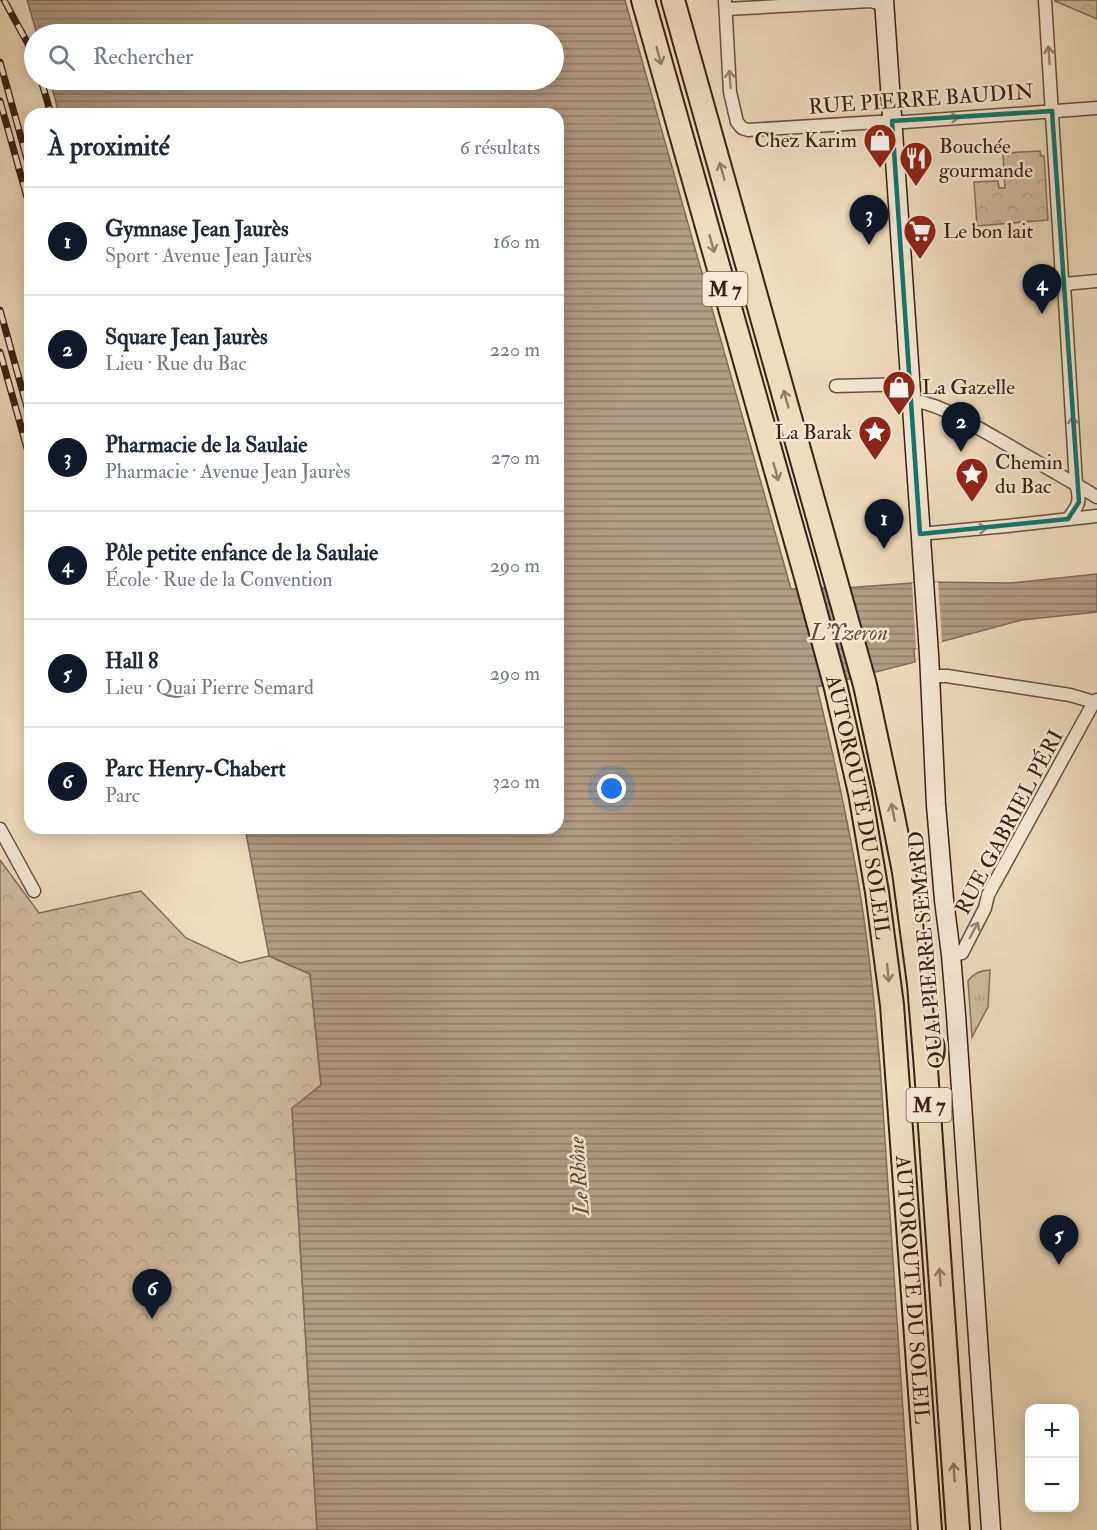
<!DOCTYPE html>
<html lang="fr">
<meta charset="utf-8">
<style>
:root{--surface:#fff;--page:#f6f6f7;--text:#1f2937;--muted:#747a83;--line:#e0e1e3;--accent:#111827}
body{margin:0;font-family:"IM FELL Double Pica",serif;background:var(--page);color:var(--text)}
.controls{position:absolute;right:18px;bottom:18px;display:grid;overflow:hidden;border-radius:12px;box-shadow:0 3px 15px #0003}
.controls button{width:54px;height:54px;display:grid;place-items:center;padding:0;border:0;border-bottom:2px solid var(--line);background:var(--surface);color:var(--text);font:30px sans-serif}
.you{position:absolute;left:612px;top:789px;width:21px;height:21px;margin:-15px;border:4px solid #fff;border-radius:50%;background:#1a73e8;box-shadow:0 0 0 9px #1a73e833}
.badge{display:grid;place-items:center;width:39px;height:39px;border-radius:50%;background:var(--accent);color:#fff;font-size:20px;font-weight:700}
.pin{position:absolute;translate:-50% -50px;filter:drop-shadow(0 2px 3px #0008)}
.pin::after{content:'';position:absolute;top:32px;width:21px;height:18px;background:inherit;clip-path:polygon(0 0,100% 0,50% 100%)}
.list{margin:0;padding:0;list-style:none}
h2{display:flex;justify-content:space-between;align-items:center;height:78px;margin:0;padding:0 24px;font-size:26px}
h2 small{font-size:20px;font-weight:400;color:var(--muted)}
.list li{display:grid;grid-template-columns:39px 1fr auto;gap:18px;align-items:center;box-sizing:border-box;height:108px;padding:0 24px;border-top:2px solid var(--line)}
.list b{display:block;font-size:22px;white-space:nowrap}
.list p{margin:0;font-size:20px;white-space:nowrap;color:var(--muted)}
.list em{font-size:20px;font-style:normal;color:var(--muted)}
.icon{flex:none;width:33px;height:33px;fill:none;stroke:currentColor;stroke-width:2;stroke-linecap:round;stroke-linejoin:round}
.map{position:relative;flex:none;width:1097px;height:1530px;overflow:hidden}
.search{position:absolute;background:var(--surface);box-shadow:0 3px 15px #0003;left:24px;top:24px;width:540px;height:66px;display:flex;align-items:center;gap:15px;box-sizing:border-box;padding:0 21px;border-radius:33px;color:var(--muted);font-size:22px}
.panel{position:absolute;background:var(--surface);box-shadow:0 3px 15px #0003;left:24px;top:108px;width:540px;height:726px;border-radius:18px}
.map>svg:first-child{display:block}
.grass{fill:url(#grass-tufts);stroke:#866e5a;stroke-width:1.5}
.park{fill:url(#park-crowns);stroke:#866e5a;stroke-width:1.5}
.water{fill:url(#water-rules);stroke:#826b57;stroke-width:1.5}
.pier{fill:#efdcbd}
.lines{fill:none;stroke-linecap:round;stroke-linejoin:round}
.street-casing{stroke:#68503e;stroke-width:15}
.secondary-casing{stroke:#3b2114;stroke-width:21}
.highway-casing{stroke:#3b2114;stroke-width:26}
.street{stroke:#f5e8d4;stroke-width:12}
.secondary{stroke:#f5e8d4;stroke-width:18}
.highway{stroke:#efdcbd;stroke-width:22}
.rail-casing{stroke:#3b2114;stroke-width:7}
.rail{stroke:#f5e8d4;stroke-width:4.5;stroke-dasharray:14;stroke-linecap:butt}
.oneway{stroke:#988474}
.oneway2{stroke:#957e68}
.marked{fill:none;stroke:#0f766e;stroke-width:4.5;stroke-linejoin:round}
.labels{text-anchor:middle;stroke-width:5;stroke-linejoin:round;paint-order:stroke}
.shield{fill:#f5e8d4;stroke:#735d4e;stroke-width:1.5}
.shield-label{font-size:20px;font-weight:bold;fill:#3b2114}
.street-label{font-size:21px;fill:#3b2114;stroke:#f5e8d4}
.poi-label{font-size:21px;fill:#3b2114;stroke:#f5e8d4;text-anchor:start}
.water-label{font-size:22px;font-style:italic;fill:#654c3b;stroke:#f5e8d4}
</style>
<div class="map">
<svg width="1097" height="1530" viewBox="0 0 1097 1530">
<defs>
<pattern id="grass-tufts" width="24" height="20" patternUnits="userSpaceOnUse" patternTransform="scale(1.5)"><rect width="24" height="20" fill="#d0bca0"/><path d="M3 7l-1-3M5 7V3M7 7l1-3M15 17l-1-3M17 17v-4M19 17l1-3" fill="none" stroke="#b4a189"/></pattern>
<pattern id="park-crowns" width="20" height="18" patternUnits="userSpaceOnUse" patternTransform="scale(1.5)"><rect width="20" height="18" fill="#d0bca0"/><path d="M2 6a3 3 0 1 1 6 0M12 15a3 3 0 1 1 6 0" fill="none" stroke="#b4a189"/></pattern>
<pattern id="water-rules" width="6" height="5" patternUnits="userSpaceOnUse" patternTransform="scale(1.5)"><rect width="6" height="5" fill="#b29c84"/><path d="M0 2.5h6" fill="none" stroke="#927f6b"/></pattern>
</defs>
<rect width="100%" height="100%" fill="#efdcbd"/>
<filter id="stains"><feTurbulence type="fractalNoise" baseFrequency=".00333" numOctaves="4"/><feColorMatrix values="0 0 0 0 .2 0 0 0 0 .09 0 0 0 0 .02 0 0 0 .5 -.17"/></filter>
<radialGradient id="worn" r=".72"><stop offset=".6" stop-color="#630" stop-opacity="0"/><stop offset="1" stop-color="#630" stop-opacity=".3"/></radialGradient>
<path class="grass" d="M990 970 988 1007 972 1037 968 981C975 972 980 971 990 970Z"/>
<path class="park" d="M1055 0H1097V19L1055 1Z
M1040 151 1041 156H1044L1048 220 977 226 974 182 998 181 999 188H1005L1003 153Z
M0 860 39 913 141 891 186 938 240 963 269 956 310 974 321 1085 292 1109 317 1530H0Z"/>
<path class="water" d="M27 0H625L791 589 857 587 927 582 1010 583 1097 574V612L1022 620 914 649 915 662 817 687C832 749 846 811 857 875 868 937 874 1001 880 1065L911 1530H317L292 1108 321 1085 310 974 269 956 245 828H558V114H59L50 80H554V34H37Z"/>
<path class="pier" d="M938 582 942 642 916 649 912 583Z"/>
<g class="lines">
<defs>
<path id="street" d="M725 0 730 92 737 122 742 128 748 130 878 122H905L1097 108
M1045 0 1062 278 1064 284 1076 484C1081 501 1079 505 1068 519
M726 9 871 1 884 5
M1064 284 1097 281
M836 386 910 384
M911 401C936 401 974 426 996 438 1030 458 1064 477 1097 497
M920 534 1007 526 1097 516
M930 678 938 676H947L1070 695 1094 702
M0 829 34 891
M951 955 962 953 985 908 988 895 1094 702 1097 700"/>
<path id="secondary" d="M884 0 929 654 936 805 944 900 951 955 956 1015 991 1530"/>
<g id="highway">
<path id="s1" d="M643 0 806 577 836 688 860 793 877 892 892 1005 930 1530"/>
<path d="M673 0 865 685 893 816 904 872 919 984 926 1069 958 1530"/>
</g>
</defs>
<use href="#street" class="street-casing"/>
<use href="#secondary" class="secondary-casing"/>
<use href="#highway" class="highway-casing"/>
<use href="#street" class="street"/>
<use href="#secondary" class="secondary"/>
<use href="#highway" class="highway"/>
<defs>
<path id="rail" d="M4 0 34 55
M0 62 30 170
M41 80 51 114
M0 101 30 208
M0 310 30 418
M0 352 30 459"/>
</defs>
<use href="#rail" class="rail-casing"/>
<use href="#rail" class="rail"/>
</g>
<defs><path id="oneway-shaft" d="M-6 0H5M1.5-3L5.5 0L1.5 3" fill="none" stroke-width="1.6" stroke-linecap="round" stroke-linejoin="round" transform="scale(1.5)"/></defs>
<g class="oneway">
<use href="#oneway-shaft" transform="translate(1049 55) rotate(-94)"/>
<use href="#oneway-shaft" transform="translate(730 79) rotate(-94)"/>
<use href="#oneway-shaft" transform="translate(950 118) rotate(-4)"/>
<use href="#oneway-shaft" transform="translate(1073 425) rotate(-94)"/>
<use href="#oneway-shaft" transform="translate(978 529) rotate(-5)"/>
<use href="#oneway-shaft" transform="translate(974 930) rotate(-62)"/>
</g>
<g class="oneway2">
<use href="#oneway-shaft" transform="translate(659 56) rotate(74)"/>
<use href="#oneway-shaft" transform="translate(722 171) rotate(-106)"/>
<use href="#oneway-shaft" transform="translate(712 244) rotate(74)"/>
<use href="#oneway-shaft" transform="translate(786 399) rotate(-106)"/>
<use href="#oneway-shaft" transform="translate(776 472) rotate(74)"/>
<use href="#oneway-shaft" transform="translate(893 812) rotate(-101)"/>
<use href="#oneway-shaft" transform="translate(888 973) rotate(84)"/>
<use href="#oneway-shaft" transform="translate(940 1277) rotate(-94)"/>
<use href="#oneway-shaft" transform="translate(954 1472) rotate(-94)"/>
</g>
<path class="marked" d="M1052 111 1079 502 1068 519 920 534 892 121Z"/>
<defs>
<symbol id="shop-pin" viewBox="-11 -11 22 30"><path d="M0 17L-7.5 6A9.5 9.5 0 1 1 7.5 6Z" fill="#8f2418" stroke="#f5e8d4"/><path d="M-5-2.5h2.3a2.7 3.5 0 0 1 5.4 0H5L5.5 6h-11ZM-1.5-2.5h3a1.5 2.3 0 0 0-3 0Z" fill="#fff"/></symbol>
<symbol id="restaurant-pin" viewBox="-11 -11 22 30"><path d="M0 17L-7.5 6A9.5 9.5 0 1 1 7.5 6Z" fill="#8f2418" stroke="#f5e8d4"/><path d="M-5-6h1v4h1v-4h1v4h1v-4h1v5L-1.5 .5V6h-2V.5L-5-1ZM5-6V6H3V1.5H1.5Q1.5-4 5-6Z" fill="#fff"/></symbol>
<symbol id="supermarket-pin" viewBox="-11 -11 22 30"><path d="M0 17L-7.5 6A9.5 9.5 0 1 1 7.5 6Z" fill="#8f2418" stroke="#f5e8d4"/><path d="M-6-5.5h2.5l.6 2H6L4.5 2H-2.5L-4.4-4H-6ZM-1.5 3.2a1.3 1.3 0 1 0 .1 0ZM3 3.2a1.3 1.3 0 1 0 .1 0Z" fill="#fff"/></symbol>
<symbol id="sight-pin" viewBox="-11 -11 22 30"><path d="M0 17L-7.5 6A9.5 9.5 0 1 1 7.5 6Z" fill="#8f2418" stroke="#f5e8d4"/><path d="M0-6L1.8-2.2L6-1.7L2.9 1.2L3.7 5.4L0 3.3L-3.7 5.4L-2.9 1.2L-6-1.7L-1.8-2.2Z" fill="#fff"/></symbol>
</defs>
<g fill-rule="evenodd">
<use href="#shop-pin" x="861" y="121" width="38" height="52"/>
<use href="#restaurant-pin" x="897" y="139" width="38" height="52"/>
<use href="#supermarket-pin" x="901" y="212" width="38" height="52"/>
<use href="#shop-pin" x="880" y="368" width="38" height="52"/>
<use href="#sight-pin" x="856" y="413" width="38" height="52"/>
<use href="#sight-pin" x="953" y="455" width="38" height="52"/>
</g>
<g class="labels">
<g class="shield">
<rect x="702.5" y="272" width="45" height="34" rx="4.5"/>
<rect x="906.5" y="1088" width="45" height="34" rx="4.5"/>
</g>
<g class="shield-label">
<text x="725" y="296">M 7</text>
<text x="929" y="1112">M 7</text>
</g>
<g class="street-label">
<text transform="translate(921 99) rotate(-4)" y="7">RUE PIERRE BAUDIN</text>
<text dy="7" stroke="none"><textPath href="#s1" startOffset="836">AUTOROUTE DU SOLEIL</textPath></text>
<text transform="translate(1009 822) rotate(-62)" y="7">RUE GABRIEL PÉRI</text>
<text transform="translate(926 950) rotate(-95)" y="7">QUAI PIERRE SEMARD</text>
<text dy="7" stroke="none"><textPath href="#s1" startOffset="1322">AUTOROUTE DU SOLEIL</textPath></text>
</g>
<g class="poi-label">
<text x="857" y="147" text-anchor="end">Chez Karim</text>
<text x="939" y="153">Bouchée<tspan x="939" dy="24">gourmande</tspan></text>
<text x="943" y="238">Le bon lait</text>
<text x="922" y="394">La Gazelle</text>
<text x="852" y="439" text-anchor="end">La Barak</text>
<text x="995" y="469">Chemin<tspan x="995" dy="24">du Bac</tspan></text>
</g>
<g class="water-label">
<text x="849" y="640">L'Yzeron</text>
<text transform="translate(578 1176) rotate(-94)" y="8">Le Rhône</text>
</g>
</g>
<rect width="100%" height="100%" filter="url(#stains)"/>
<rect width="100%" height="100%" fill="url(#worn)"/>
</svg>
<div class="controls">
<button>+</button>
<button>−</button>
</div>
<div class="you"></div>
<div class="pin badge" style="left:884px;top:549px">1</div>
<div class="pin badge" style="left:961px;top:452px">2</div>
<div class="pin badge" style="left:869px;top:245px">3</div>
<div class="pin badge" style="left:1042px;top:314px">4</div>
<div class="pin badge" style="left:1059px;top:1265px">5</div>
<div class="pin badge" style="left:152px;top:1319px">6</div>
<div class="search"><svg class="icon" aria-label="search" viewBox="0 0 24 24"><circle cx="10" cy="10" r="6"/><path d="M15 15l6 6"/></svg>Rechercher</div>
<section class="panel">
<h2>À proximité<small>6 résultats</small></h2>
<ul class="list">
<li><span class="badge">1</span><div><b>Gymnase Jean Jaurès</b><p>Sport · Avenue Jean Jaurès</p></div><em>160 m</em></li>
<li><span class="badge">2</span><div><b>Square Jean Jaurès</b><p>Lieu · Rue du Bac</p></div><em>220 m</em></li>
<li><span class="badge">3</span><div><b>Pharmacie de la Saulaie</b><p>Pharmacie · Avenue Jean Jaurès</p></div><em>270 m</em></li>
<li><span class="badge">4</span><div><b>Pôle petite enfance de la Saulaie</b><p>École · Rue de la Convention</p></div><em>290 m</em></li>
<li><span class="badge">5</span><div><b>Hall 8</b><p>Lieu · Quai Pierre Semard</p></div><em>290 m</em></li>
<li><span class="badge">6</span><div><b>Parc Henry-Chabert</b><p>Parc</p></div><em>320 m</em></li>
</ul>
</section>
</div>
